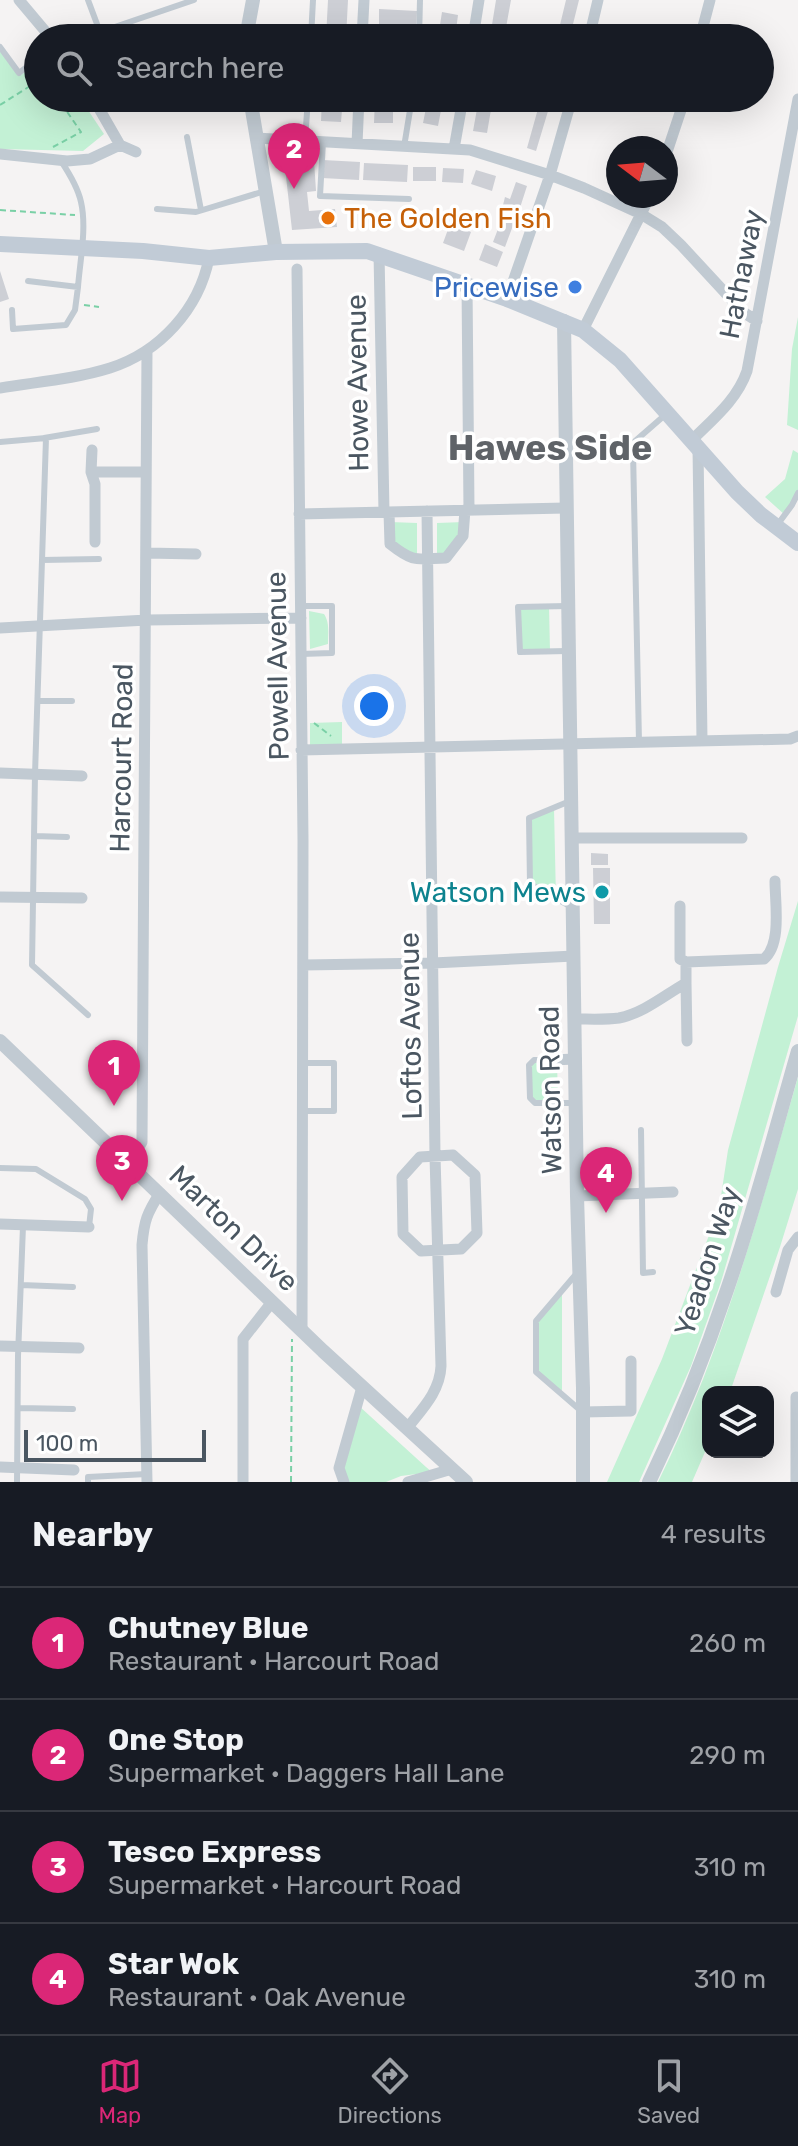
<!DOCTYPE html>
<meta charset="utf-8">
<style>
:root{--surface:#171b24;--page:#242831;--text:#f1f3f6;--muted:#9ea1a6;--line:#363941;--accent:#db2777}
body{margin:0;font-family:Rubik,sans-serif;background:var(--page);color:var(--text)}
.controls{position:absolute;right:24px;bottom:24px;display:grid;overflow:hidden;border-radius:16px;box-shadow:0 8px 32px #0002}
.controls button{width:72px;height:72px;display:grid;place-items:center;padding:0;border:0;border-bottom:2px solid var(--line);background:var(--surface);color:var(--text);font:40px sans-serif}
.compass{position:absolute;left:606px;top:136px;width:72px;height:72px;border-radius:50%;background:var(--surface);box-shadow:0 8px 32px #0002;rotate:286deg}
.scale{position:absolute;left:24px;bottom:20px;width:182px;box-sizing:border-box;padding-left:8px;border:4px solid #4a5661;border-top:0;font-size:22px;line-height:28px;white-space:nowrap;color:#4a5661;-webkit-text-stroke:6px #fff;paint-order:stroke}
.you{position:absolute;left:374px;top:706px;width:28px;height:28px;margin:-20px;border:6px solid #fff;border-radius:50%;background:#1a73e8;box-shadow:0 0 0 12px #1a73e833}
.badge{display:grid;place-items:center;width:52px;height:52px;border-radius:50%;background:var(--accent);color:#fff;font-size:26px;font-weight:700}
.pin{position:absolute;translate:-50% -66px;filter:drop-shadow(0 2px 4px #0008)}
.pin::after{content:'';position:absolute;top:42px;width:28px;height:24px;background:inherit;clip-path:polygon(0 0,100% 0,50% 100%)}
.list{margin:0;padding:0;list-style:none}
h2{display:flex;justify-content:space-between;align-items:center;height:104px;margin:0;padding:0 32px;font-size:34px}
h2 small{font-size:26px;font-weight:400;color:var(--muted)}
.list li{display:grid;grid-template-columns:52px 1fr auto;gap:24px;align-items:center;box-sizing:border-box;height:112px;padding:0 32px;border-top:2px solid var(--line)}
.list b{display:block;font-size:30px;white-space:nowrap}
.list p{margin:0;font-size:26px;white-space:nowrap;color:var(--muted)}
.list em{font-size:26px;font-style:normal;color:var(--muted)}
.icon{flex:none;width:44px;height:44px;fill:none;stroke:currentColor;stroke-width:2;stroke-linecap:round;stroke-linejoin:round}
.map{position:relative;flex:none;width:798px;height:1482px;overflow:hidden}
.search{position:absolute;background:var(--surface);box-shadow:0 8px 32px #0002;left:24px;right:24px;top:24px;height:88px;display:flex;align-items:center;gap:20px;box-sizing:border-box;padding:0 28px;border-radius:44px;color:var(--muted);font-size:30px}
.sheet{height:552px;background:var(--surface)}
nav{display:flex;justify-content:space-around;align-items:center;box-sizing:border-box;height:112px;border-top:2px solid var(--line);background:var(--surface);font-size:22px;color:var(--muted)}
nav a{display:grid;justify-items:center;gap:4px}
nav .on{color:var(--accent)}
.map>svg:first-child{display:block}
.green{fill:#c3f1d5}
.building{fill:#cdcfd5}
.lines{fill:none;stroke-linecap:round;stroke-linejoin:round}
.path{stroke:#7ad0a6;stroke-width:2;stroke-dasharray:6 4;stroke-linecap:butt}
.service{stroke:#c1cad2;stroke-width:6}
.minor{stroke:#c1cad2;stroke-width:11}
.tertiary{stroke:#c1cad2;stroke-width:14}
.secondary{stroke:#c1cbd6;stroke-width:16}
.food-dot{fill:#e8710a;stroke:#fff;stroke-width:3}
.shop-dot{fill:#3f7fe0;stroke:#fff;stroke-width:3}
.culture-dot{fill:#0f9aa8;stroke:#fff;stroke-width:3}
.labels{text-anchor:middle;stroke-width:7;stroke-linejoin:round;paint-order:stroke}
.food-label{font-size:28px;fill:#c56008;stroke:#fff;text-anchor:start}
.street-label{font-size:28px;fill:#4a5661;stroke:#fff}
.shop-label{font-size:28px;fill:#366cbe;stroke:#fff;text-anchor:end}
.culture-label{font-size:28px;fill:#0d838f;stroke:#fff;text-anchor:end}
.district-label{font-size:36px;font-weight:bold;fill:#5f6368;stroke:#fff}
</style>
<div class="map">
<svg width="798" height="1482" viewBox="0 0 798 1482">
<rect width="100%" height="100%" fill="#f5f3f3"/>
<path class="green" d="M0 47 21 75 38 63V98H80L104 134 83 151 0 149Z
M798 317V430L787 425 792 349Z
M793 450 798 453V493L785 515 765 497 785 479Z
M390 522 417 523V559L390 544Z
M464 522 463 536 437 559V523Z
M549 606 550 651 520 652 518 607Z
M309 611 324 614C330 623 328 634 328 644L310 649Z
M342 722V745L310 746V723Z
M554 808 556 899 530 884 529 818Z
M798 901V1016L721 1282 691 1366 639 1482H607L662 1359 719 1209 728 1150 778 967Z
M534 1060H557L558 1103H535L530 1098 529 1065Z
M798 1077V1189L780 1247 730 1392H708V1445L692 1482H658C722 1353 758 1215 798 1077Z
M562 1290V1392L536 1372 535 1323Z
M359 1406 426 1467 432 1472 401 1476 386 1482H344L339 1468Z"/>
<path class="building" d="M328 0H348L346 38H326Z
M496 0H511L505 33 491 31Z
M566 0H579L571 32 559 29Z
M379 9 417 11 416 27 379 26Z
M442 12 458 15 455 38H438Z
M322 98H343L341 122 321 121Z
M375 98H393V123H374Z
M479 98H493L487 133 473 131Z
M541 98H552L536 151 527 148Z
M427 103 442 105 438 126 423 123Z
M284 159 314 160 316 191 307 192 309 211 335 209 337 227 292 230Z
M323 160 360 162 359 180 322 178Z
M364 163 408 165 407 182 363 180Z
M413 167H436V181H413Z
M443 168 464 169 463 183 442 182Z
M476 170 496 176 492 191 471 184Z
M516 182 527 186 518 214 502 209 505 197 510 199Z
M503 216 515 220 505 247 493 242Z
M450 224 471 232 464 251 443 243Z
M485 244 503 252 497 267 479 260Z
M0 271 9 299 0 302Z
M591 853 608 854V865H591Z
M593 868H610V924H594Z"/>
<g class="lines">
<path class="path" d="M0 105 38 81
M53 147 81 132 61 103 69 98
M0 210 75 215
M84 305 99 307
M314 723 331 736
M291 1482 292 1339"/>
<path class="service" d="M88 0 100 32 194 0
M311 38 313 0
M419 38 420 0
M0 47 19 73 38 58
M187 137 201 210
M305 141 308 98
M323 142 320 196 409 199
M404 147 412 98
M157 209 196 212 265 191
M28 281 78 287C80 260 87 228 81 202 78 188 69 173 61 161
M12 310 13 329 66 325 75 310 78 287
M44 438 97 429
M0 442 46 438 35 774 32 965 88 1015
M778 524 792 505 798 493
M42 560 99 559
M567 651 520 652 518 607 567 606
M301 654 332 653V606H301
M38 701H72
M639 742 633 450 634 442 665 415
M34 836 67 837
M570 906 530 884 529 818 570 801
M551 1060H534L529 1065 530 1098 535 1103H576
M303 1111H334V1063H303
M641 1130 643 1273 653 1272
M0 1168 36 1169 85 1199 91 1209 89 1227
M577 1273 536 1321V1372L580 1410
M21 1285 73 1287
M18 1408 73 1409
M17 1482 18 1356 23 1226
M88 1482V1477L147 1474"/>
<path class="minor" d="M19 0 51 38
M362 38 364 0
M473 38 479 0
M589 38 598 0
M700 38 710 0
M93 98 120 145
M256 138 470 150 550 175 584 188 641 214 662 227 681 245 743 312 757 321
M357 144 359 98
M454 149 463 98
M0 154 67 161 90 159 120 145 136 152
M666 155 685 98
M379 253 384 512
M297 269 303 840 302 1330
M467 284 469 510
M507 299 550 175 572 98
M583 330 650 196
M0 388C36 382 75 379 110 368 160 352 199 309 209 258
M692 440C713 419 737 400 747 371L798 99
M698 447 702 740
M92 450 91 472 95 484V542
M91 472H146
M389 512 390 544C414 563 416 559 446 558L463 536 465 510
M299 514 566 508
M147 553 196 554
M0 628 147 620 301 618
M301 750 790 739 798 736
M0 773 82 776
M572 838H742
M0 897 82 898
M686 962 764 959C782 944 775 903 775 881
M303 965 433 963 574 956
M686 983 687 1041
M575 1019C589 1019 605 1020 619 1018 644 1013 665 995 686 983V962L680 959V906
M551 1060 576 1059
M453 1155 475 1175 477 1233 461 1249 421 1251 403 1234 402 1177 420 1157Z
M129 1163 142 1142 147 350
M577 1196 673 1192
M0 1224 89 1227
M776 1292 788 1250 798 1237
M0 1346 79 1348
M796 1397V1482
M583 1412 631 1411V1361
M408 1427C423 1408 440 1391 441 1366L435 1156 427 511
M0 1467 74 1470
M147 1482 142 1245C144 1221 147 1213 160 1193
M243 1482V1339L272 1302
M344 1482 339 1468 362 1387
M408 1482 452 1469"/>
<path class="tertiary" d="M246 38 253 0
M250 98 276 252
M564 321 577 1196 583 1388V1482
M0 1041 323 1351 466 1482
M649 1482C679 1420 705 1356 727 1290 754 1212 775 1131 798 1051"/>
<path class="secondary" d="M0 244 143 251 209 258 276 252 367 251 507 299 583 330 620 360 737 492 761 515 798 543"/>
</g>
<circle class="food-dot" cx="328" cy="218" r="8"/>
<circle class="shop-dot" cx="575" cy="287" r="8"/>
<circle class="culture-dot" cx="602" cy="892" r="8"/>
<g class="labels">
<g class="food-label">
<text x="344" y="228">The Golden Fish</text>
</g>
<g class="street-label">
<text transform="translate(741 274) rotate(-79)" y="10">Hathaway</text>
<text transform="translate(357 383) rotate(-91)" y="10">Howe Avenue</text>
<text transform="translate(277 666) rotate(-91)" y="10">Powell Avenue</text>
<text transform="translate(121 758) rotate(-89)" y="10">Harcourt Road</text>
<text transform="translate(410 1026) rotate(-91)" y="10">Loftos Avenue</text>
<text transform="translate(550 1090) rotate(-91)" y="10">Watson Road</text>
<text transform="translate(234 1228) rotate(44)" y="10">Marton Drive</text>
<text transform="translate(707 1261) rotate(-72)" y="10">Yeadon Way</text>
</g>
<g class="shop-label">
<text x="559" y="297">Pricewise</text>
</g>
<g class="culture-label">
<text x="586" y="902">Watson Mews</text>
</g>
<g class="district-label">
<text x="550" y="460">Hawes Side</text>
</g>
</g>
</svg>
<div class="controls">
<button><svg class="icon" aria-label="layers" viewBox="0 0 24 24"><path d="M12 4l9 5-9 5-9-5zM3 14l9 5 9-5"/></svg></button>
</div>
<svg class="compass" viewBox="-18 -18 36 36"><path d="M0-13l5 13h-10z" fill="#e53935"/><path d="M0 13l5-13h-10z" fill="#9ea1a6"/></svg>
<div class="scale">100 m</div>
<div class="you"></div>
<div class="pin badge" style="left:114px;top:1106px">1</div>
<div class="pin badge" style="left:294px;top:189px">2</div>
<div class="pin badge" style="left:122px;top:1201px">3</div>
<div class="pin badge" style="left:606px;top:1213px">4</div>
<div class="search"><svg class="icon" aria-label="search" viewBox="0 0 24 24"><circle cx="10" cy="10" r="6"/><path d="M15 15l6 6"/></svg>Search here</div>
</div>
<section class="sheet">
<h2>Nearby<small>4 results</small></h2>
<ul class="list">
<li><span class="badge">1</span><div><b>Chutney Blue</b><p>Restaurant · Harcourt Road</p></div><em>260 m</em></li>
<li><span class="badge">2</span><div><b>One Stop</b><p>Supermarket · Daggers Hall Lane</p></div><em>290 m</em></li>
<li><span class="badge">3</span><div><b>Tesco Express</b><p>Supermarket · Harcourt Road</p></div><em>310 m</em></li>
<li><span class="badge">4</span><div><b>Star Wok</b><p>Restaurant · Oak Avenue</p></div><em>310 m</em></li>
</ul>
</section>
<nav>
<a class="on"><svg class="icon" aria-label="map" viewBox="0 0 24 24"><path d="M3 6l6-2 6 2 6-2v14l-6 2-6-2-6 2zM9 4v14M15 6v14"/></svg>Map</a>
<a><svg class="icon" aria-label="directions" viewBox="0 0 24 24"><path d="M12 3l9 9-9 9-9-9zM9 14v-3h6M13 9l2 2-2 2"/></svg>Directions</a>
<a><svg class="icon" aria-label="saved" viewBox="0 0 24 24"><path d="M7 4h10v16l-5-4-5 4z"/></svg>Saved</a>
</nav>
